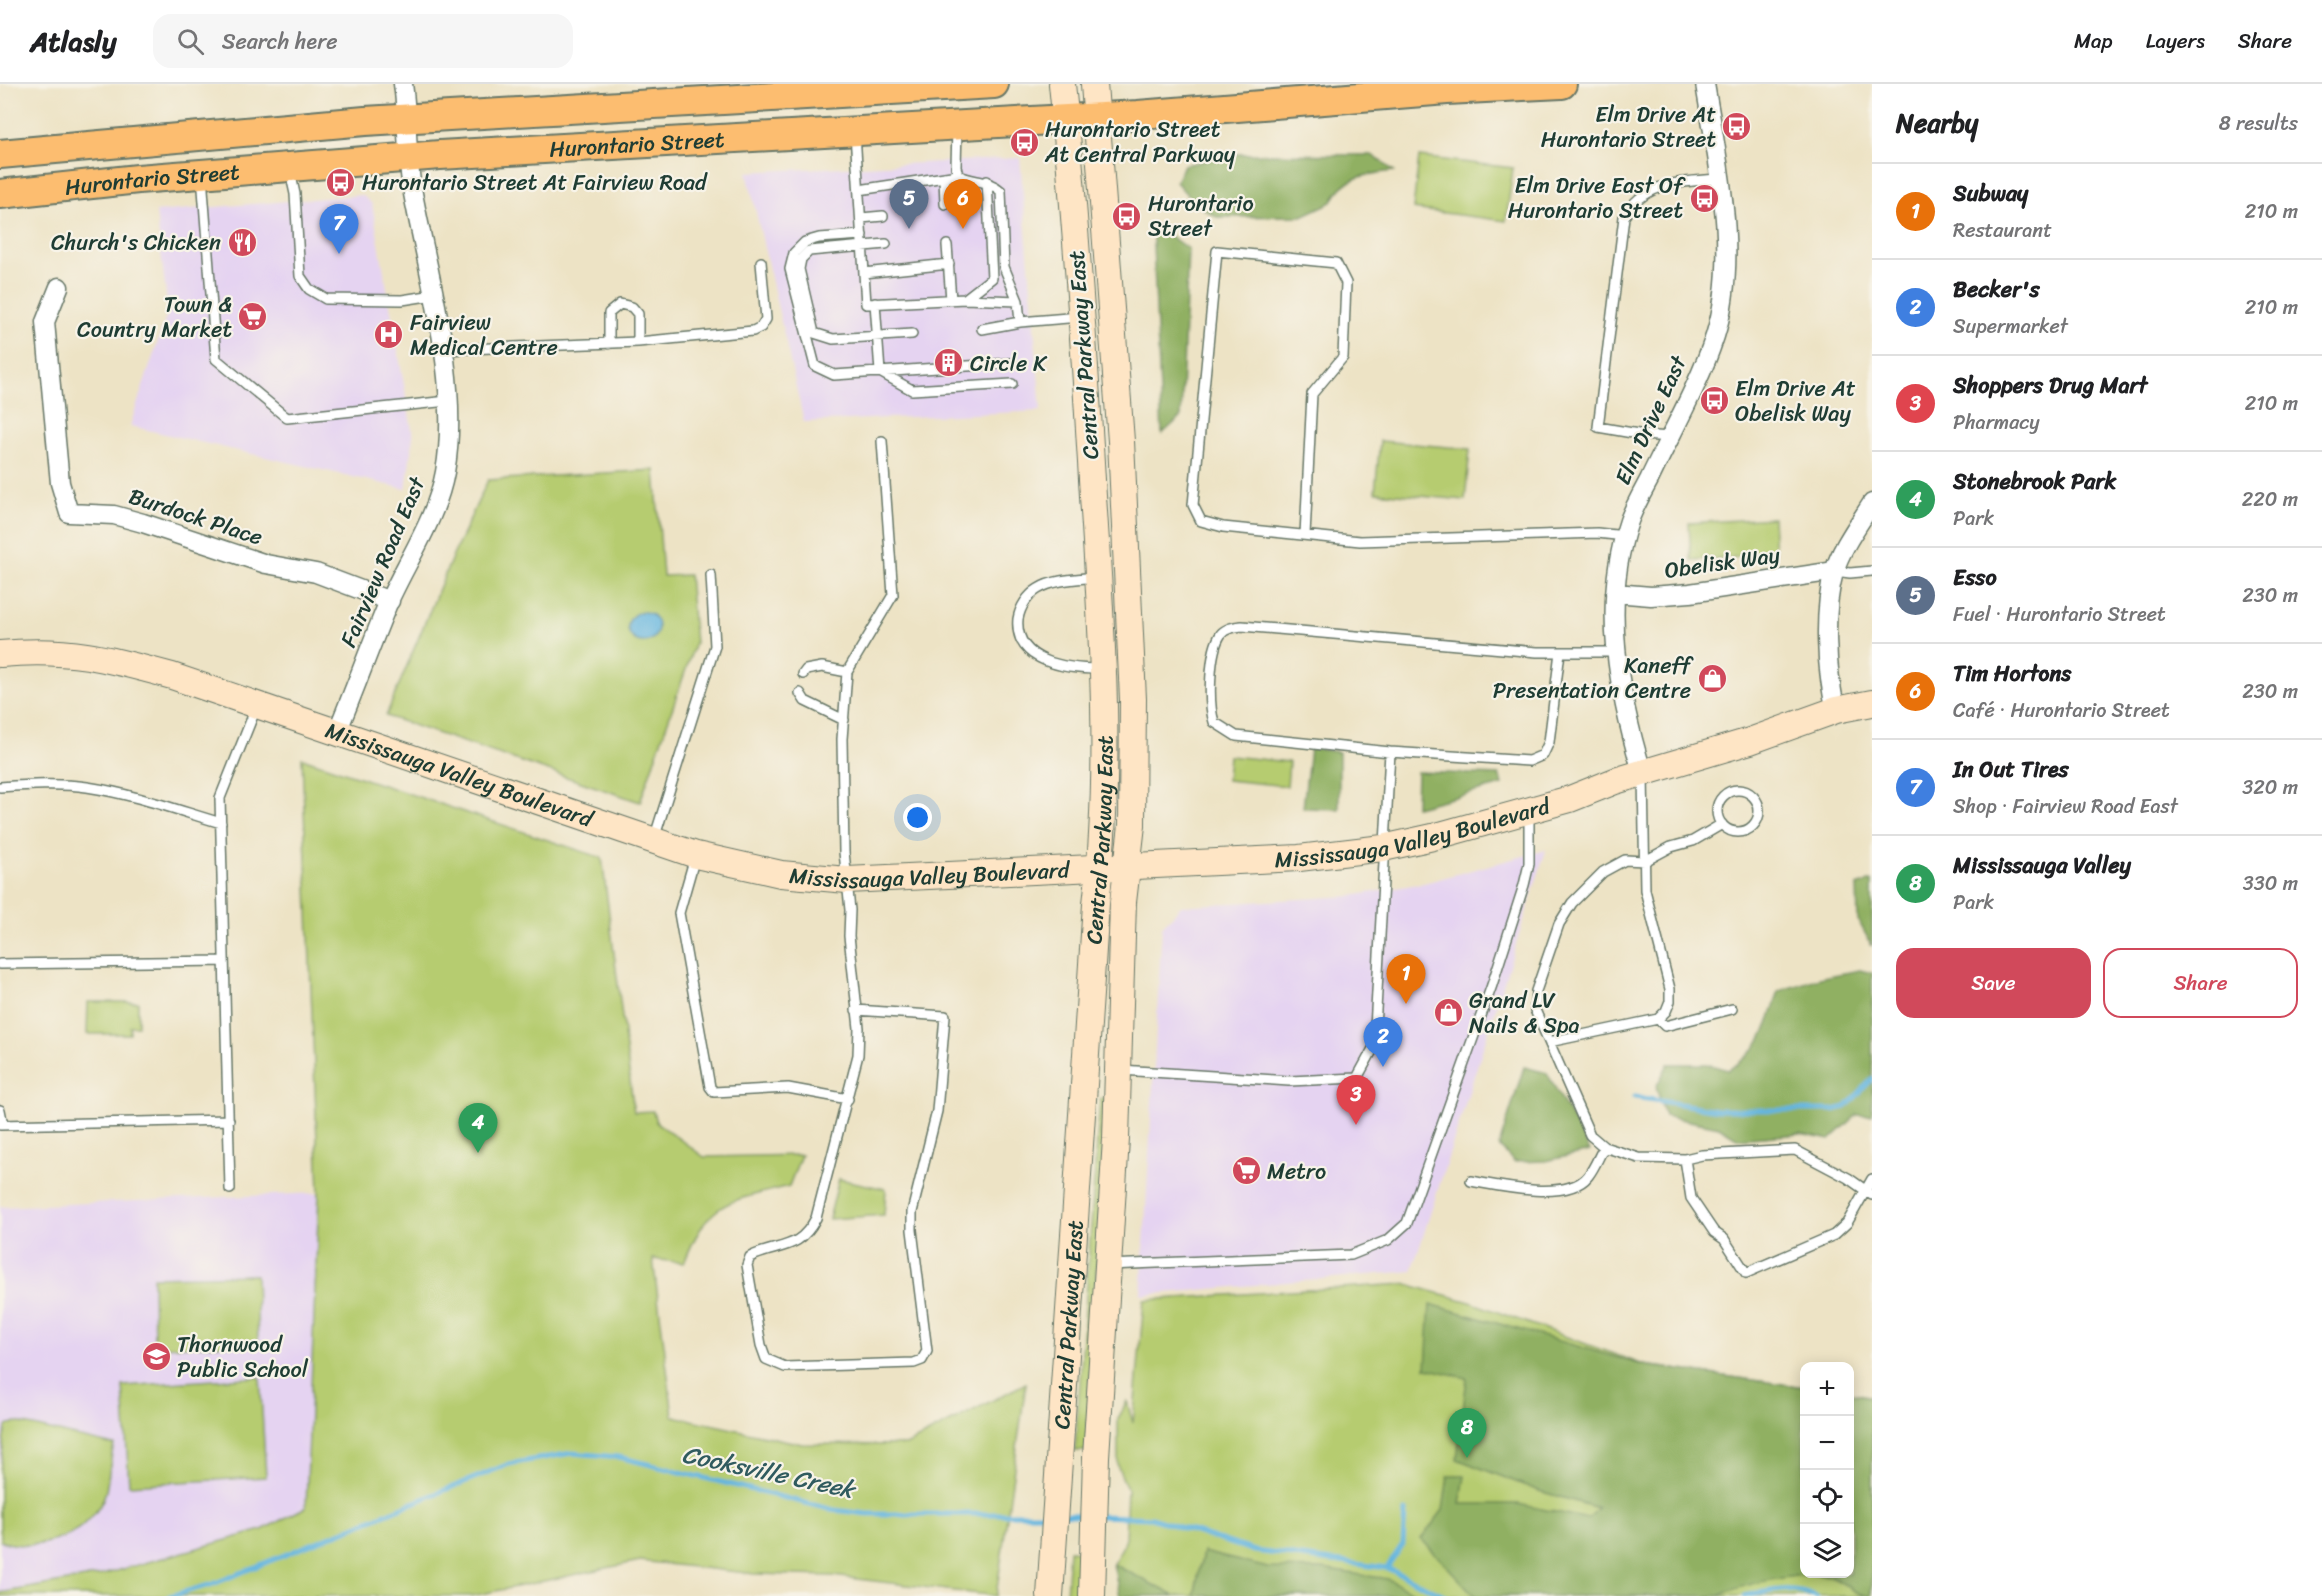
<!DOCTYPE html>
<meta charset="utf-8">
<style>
:root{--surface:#fff;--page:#f6f6f6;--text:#202124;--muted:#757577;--line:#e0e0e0;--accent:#d1495b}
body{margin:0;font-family:Sriracha,sans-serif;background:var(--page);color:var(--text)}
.controls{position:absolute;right:18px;bottom:18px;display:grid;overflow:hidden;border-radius:12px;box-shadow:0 3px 15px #0003}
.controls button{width:54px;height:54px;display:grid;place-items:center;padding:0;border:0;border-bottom:2px solid var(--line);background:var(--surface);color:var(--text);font:30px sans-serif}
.you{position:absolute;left:918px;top:734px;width:21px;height:21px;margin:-15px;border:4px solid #fff;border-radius:50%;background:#1a73e8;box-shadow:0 0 0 9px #1a73e833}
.badge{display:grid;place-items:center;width:39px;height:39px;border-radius:50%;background:var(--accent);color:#fff;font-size:20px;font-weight:700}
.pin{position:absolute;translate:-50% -50px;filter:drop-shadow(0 2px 3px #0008)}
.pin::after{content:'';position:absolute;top:32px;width:21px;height:18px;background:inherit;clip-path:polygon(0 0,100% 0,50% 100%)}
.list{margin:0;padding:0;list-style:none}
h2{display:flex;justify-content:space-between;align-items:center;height:78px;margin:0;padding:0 24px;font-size:26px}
h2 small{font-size:20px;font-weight:400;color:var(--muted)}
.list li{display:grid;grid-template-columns:39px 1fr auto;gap:18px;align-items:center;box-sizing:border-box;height:96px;padding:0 24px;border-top:2px solid var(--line)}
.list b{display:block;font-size:22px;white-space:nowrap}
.list p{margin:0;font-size:20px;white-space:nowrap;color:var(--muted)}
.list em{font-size:20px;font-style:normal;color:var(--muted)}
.actions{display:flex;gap:12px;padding:18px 24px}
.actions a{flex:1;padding:14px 0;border:2px solid var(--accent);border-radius:18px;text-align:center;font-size:21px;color:var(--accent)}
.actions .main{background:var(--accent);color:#fff}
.icon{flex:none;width:33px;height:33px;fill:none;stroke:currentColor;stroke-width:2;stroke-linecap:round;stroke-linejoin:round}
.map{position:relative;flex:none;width:1872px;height:1512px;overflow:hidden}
header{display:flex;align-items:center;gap:36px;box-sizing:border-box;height:84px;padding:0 30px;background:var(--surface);border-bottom:2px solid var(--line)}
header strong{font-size:28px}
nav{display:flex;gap:33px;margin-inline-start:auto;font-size:21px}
.search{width:420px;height:54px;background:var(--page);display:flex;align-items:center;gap:15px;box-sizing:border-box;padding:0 21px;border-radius:18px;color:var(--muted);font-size:22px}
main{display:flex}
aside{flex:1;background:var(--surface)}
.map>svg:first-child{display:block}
.built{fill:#e5d3f1}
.green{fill:#b6cc70;stroke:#6a8452;stroke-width:1.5}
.forest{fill:#90b062;stroke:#58764b;stroke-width:1.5}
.water{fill:#64b5df;stroke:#42798a;stroke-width:1.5}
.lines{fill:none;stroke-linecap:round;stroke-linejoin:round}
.stream{stroke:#64b5df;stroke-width:5}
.lane-casing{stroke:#677767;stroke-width:12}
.street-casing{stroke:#677767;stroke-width:21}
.secondary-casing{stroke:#677767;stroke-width:28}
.primary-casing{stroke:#677767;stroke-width:32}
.lane{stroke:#fff;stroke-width:9}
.street{stroke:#fff;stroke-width:18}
.secondary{stroke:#fee5c5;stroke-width:26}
.primary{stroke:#fcbd6f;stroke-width:28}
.labels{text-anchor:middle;stroke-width:4.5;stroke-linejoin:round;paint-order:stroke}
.poi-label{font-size:22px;fill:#1f3d34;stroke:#f7f3e8;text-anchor:start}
.street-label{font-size:22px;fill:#1f3d34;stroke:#f7f3e8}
.water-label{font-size:24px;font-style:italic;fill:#305b5f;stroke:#f7f3e8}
</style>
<header>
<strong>Atlasly</strong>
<div class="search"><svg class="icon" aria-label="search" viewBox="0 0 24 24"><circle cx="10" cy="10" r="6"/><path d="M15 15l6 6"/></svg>Search here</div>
<nav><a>Map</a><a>Layers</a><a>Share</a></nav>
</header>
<main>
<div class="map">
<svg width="1872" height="1512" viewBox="0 0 1872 1512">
<rect width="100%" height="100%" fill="#f7f3e8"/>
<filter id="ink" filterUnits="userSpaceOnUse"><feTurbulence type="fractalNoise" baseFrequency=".0167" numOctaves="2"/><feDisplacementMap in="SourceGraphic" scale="12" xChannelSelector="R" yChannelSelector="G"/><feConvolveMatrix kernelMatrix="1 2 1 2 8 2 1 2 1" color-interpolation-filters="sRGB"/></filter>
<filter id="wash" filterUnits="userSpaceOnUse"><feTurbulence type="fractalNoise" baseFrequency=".008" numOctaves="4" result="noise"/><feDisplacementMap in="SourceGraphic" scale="24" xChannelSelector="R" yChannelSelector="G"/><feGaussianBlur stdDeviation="1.35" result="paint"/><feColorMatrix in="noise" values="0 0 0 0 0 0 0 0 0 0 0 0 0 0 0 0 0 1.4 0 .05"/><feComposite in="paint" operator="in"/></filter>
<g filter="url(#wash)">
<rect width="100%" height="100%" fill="#ede3c5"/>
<path class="built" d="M1020 74 1041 327 804 338 747 88Z
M362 111 372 120 413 352 406 405 130 342 168 227 156 128Z
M1546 766 1412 1187 1141 1211 1162 843 1181 822 1351 812 1424 799Z
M319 1109 306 1423 262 1446 102 1491 0 1509V1123Z"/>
<path class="green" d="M1419 73 1513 84 1506 137 1413 125Z
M1380 357 1470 365 1465 416 1375 408Z
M655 386 663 492 689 491 695 559 640 718 386 632 451 476 488 396Z
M1773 434 1775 471 1691 476 1689 439Z
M1229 672 1289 678 1287 702 1227 696Z
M302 674 602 774 634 1028 653 1027 656 1038 704 1073 801 1071 789 1102C728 1118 709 1115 684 1179L653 1175 673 1332 802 1360 906 1361 1026 1299 996 1512 833 1492 756 1490 640 1477 472 1512H0V1509L102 1491 262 1446 306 1423 319 1109Z
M88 918H138V942H130V950H87Z
M1103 1014 1106 1016 1086 1367H1075L1100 1016Z
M839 1095 886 1105 884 1131 829 1135Z
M256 1191 258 1260 154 1263 153 1193Z
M1406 1200 1470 1218 1644 1281 1804 1303V1490H1850V1309L1872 1313V1512H1127L1113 1480 1125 1458 1127 1405 1118 1383V1335L1127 1317 1133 1339 1144 1216Z
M260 1293 266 1393 129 1401 123 1302Z
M16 1338 114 1361C110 1376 109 1392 106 1407 94 1450 40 1470 0 1457V1387L6 1342Z
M1069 1466 1084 1467 1082 1512H1066Z"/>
<path class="forest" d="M1238 70 1372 71 1394 87C1368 90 1343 92 1332 118L1302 132 1217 133 1195 120 1176 98 1184 81Z
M1152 139 1188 165 1181 333 1162 350Z
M1310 664 1339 668V725L1303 724Z
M1417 688 1499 691 1503 701 1416 723Z
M1872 797V862L1858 836 1857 802Z
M1860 886 1872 889V1031H1857L1830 1056 1800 1050 1738 1055 1719 1043 1665 1032 1656 1003 1668 980H1707L1728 986C1763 966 1767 944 1779 907L1823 893Z
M1524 983 1547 989 1590 1067 1546 1077 1514 1078 1499 1062Z
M1430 1220 1643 1281 1804 1303V1490H1850V1309L1872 1313V1512C1854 1512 1846 1498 1830 1493 1808 1486 1739 1500 1720 1512H1475L1421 1455 1443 1426 1448 1392H1465L1460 1420H1518L1588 1435 1598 1424 1539 1407 1457 1375 1467 1294 1426 1284Z
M1203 1468 1268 1484 1322 1485 1388 1495 1420 1512H1194Z
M1113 1480 1175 1512H1120Z"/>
<path class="water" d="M628 543a15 15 0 1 1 30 0a15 15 0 1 1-30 0Z"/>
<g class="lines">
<path class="stream" d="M1635 1013 1718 1026H1833L1846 1023 1872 995
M1061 1430 1088 1432
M1100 1432 1151 1434 1255 1467 1387 1484 1446 1512
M1387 1484 1403 1460 1405 1427
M170 1512 213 1500 509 1380 572 1369 619 1373 834 1426 867 1430H1049
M1745 1512C1769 1507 1792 1501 1816 1512"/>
</g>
</g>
<g filter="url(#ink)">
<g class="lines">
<defs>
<path id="lane" d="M957 44 956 83 958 91C973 99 988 95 1001 107L1004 183 1018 217 1020 238
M855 50 866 220 965 215 1018 217
M290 87 295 110 300 192 309 205 326 215 402 216 434 211
M202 92 216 275 287 334 448 317
M944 93 945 120
M859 106 958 91
M861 134 883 132
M862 151 819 154 805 158 794 169 790 185 815 282 834 291 1012 279
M886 160 809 167 801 175 799 185 814 249 833 255 912 250
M947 161 951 216
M864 189 949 180
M965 215 992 194 987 97
M875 219 880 288 912 306 1012 300
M982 245 1020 238 1080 233
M609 260V229L620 220 632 223 638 230V258
M442 266 638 258 753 247 761 243 766 235 761 178
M1669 353 1644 351 1598 343 1624 133C1644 97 1683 98 1719 95
M1305 451 1312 310 1343 273 1346 199 1336 179 1217 167 1193 421 1201 437 1223 443 1360 457 1597 449 1625 452
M1835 487 1850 489 1872 487
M1097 493C1079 495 1054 495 1038 505 1028 511 1020 523 1018 535 1014 579 1068 585 1100 585
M1560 568 1549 658 1543 671 1529 677 1390 668 1236 652 1214 638C1208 619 1209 567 1221 550 1226 544 1234 543 1242 542L1537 568H1616
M803 590 806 586 822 583 847 588
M800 609 805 617 844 636
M0 703C29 701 59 699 87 703 133 710 177 726 221 739
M1717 727a21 21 0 1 1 42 0a21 21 0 1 1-42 0Z
M1722 740 1693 757 1671 763 1645 777 1625 776 1603 788 1572 819 1559 840 1536 907 1535 926 1590 1051 1604 1063 1639 1074 1685 1075 1702 1071 1795 1066 1848 1094 1872 1111
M654 755 715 562 711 491
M695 773 679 829 710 1003 714 1008 788 1004 848 1015
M0 880 224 877
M856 926 945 932 937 1027 912 1128V1146L927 1267 922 1276 914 1279 785 1283 766 1275 761 1261 747 1181 750 1173C780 1159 799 1167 816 1134L858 971 859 944 849 852 850 826 844 768 842 655 847 588 893 511 882 357
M1658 935 1665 942 1732 925
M1549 958 1658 935 1666 927 1670 917V905L1645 806 1643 691
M1121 986 1289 997 1357 994 1374 963 1390 668
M0 1026 3 1041
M0 1041 229 1036
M1685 1075 1691 1114 1714 1148 1724 1155 1746 1189 1834 1151 1847 1139 1872 1095
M1471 1097C1500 1102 1568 1118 1588 1092 1595 1083 1599 1072 1604 1063
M230 1105 220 714 256 624
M1108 1181 1351 1171 1388 1156 1407 1139 1492 901 1524 801 1529 780V729"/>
<path id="street" d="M59 203 45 238 60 399 69 429 114 431 143 439 266 480 316 489 390 517
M1615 509 1651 512 1690 509 1835 487
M1836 626C1826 587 1823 527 1834 488 1841 464 1859 440 1872 419
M337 648C355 605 371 560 389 517 408 475 437 433 445 388 461 299 428 192 412 104 406 70 408 34 403 0
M1643 691C1618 609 1601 520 1629 437 1634 423 1642 409 1649 396 1671 349 1699 301 1715 252 1740 172 1718 80 1705 0"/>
<g id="secondary">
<path id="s1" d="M0 570C69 564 107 574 172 592L696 771 781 790 847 796 1299 774 1383 764 1433 753 1570 715 1615 697 1750 657 1836 626 1872 619"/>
<path id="s2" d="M1050 1512 1096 820C1112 684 1102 548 1093 412 1085 275 1076 137 1062 0"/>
<path d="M1092 1512 1096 1373 1116 1055 1123 818 1132 741 1133 615 1121 357 1094 0"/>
</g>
<g id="primary">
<path d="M0 70 365 37 994 0"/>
<path id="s3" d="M0 110 138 95 440 71 1138 31 1447 6 1562 0"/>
</g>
</defs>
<use href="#lane" class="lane-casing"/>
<use href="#street" class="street-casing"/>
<use href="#secondary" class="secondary-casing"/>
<use href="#primary" class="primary-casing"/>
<use href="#lane" class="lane"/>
<use href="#street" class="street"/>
<use href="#secondary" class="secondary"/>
<use href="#primary" class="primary"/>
</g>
</g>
<defs>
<symbol id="bus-disc" viewBox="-11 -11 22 22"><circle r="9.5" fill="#d1495b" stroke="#f7f3e8"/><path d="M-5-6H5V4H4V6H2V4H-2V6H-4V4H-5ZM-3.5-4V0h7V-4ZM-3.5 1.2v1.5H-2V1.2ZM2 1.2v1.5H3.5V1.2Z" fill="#fff"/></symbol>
<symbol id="restaurant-disc" viewBox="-11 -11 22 22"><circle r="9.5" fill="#d1495b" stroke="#f7f3e8"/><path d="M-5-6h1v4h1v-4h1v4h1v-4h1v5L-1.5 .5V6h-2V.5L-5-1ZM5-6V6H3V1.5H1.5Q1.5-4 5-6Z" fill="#fff"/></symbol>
<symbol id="supermarket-disc" viewBox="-11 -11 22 22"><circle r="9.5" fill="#d1495b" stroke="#f7f3e8"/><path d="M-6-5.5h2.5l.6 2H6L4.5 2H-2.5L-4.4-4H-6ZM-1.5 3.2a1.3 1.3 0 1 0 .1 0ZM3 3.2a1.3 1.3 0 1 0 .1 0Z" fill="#fff"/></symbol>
<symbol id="hospital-disc" viewBox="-11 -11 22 22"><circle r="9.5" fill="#d1495b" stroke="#f7f3e8"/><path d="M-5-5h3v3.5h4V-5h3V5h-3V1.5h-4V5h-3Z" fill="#fff"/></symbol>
<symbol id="building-disc" viewBox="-11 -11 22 22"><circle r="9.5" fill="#d1495b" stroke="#f7f3e8"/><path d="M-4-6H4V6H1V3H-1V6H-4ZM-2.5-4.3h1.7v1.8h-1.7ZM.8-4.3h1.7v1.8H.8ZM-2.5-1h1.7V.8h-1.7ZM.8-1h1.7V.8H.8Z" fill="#fff"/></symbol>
<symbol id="shop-disc" viewBox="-11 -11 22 22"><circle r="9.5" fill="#d1495b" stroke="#f7f3e8"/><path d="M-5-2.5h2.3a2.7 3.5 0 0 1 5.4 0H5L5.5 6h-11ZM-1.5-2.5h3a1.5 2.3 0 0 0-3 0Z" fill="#fff"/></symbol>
<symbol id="school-disc" viewBox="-11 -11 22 22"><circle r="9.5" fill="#d1495b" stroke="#f7f3e8"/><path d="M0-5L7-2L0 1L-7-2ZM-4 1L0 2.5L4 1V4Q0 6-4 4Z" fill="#fff"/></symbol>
</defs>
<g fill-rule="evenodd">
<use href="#bus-disc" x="1720" y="26" width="33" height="33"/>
<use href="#bus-disc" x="1008" y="42" width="33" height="33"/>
<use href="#bus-disc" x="324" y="82" width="33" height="33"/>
<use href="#bus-disc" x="1688" y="98" width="33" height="33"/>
<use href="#bus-disc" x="1110" y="116" width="33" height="33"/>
<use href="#restaurant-disc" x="226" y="142" width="33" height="33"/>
<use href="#supermarket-disc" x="236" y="216" width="33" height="33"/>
<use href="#hospital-disc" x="372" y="234" width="33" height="33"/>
<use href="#building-disc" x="932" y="262" width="33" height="33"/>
<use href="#bus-disc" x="1698" y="300" width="33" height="33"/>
<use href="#shop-disc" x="1696" y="578" width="33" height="33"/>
<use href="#shop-disc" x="1432" y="912" width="33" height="33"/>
<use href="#supermarket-disc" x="1230" y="1070" width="33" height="33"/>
<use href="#school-disc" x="140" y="1256" width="33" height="33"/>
</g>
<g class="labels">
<g class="poi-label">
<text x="1716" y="38" text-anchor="end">Elm Drive At<tspan x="1716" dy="25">Hurontario Street</tspan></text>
<text x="1045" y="53">Hurontario Street<tspan x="1045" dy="25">At Central Parkway</tspan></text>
<text x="362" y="106">Hurontario Street At Fairview Road</text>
<text x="1683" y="109" text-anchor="end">Elm Drive East Of<tspan x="1683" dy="25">Hurontario Street</tspan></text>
<text x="1148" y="127">Hurontario<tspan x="1148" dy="25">Street</tspan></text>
<text x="221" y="166" text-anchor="end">Church's Chicken</text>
<text x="232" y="228" text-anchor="end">Town &amp;<tspan x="232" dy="25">Country Market</tspan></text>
<text x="410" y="246">Fairview<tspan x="410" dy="25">Medical Centre</tspan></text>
<text x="970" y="287">Circle K</text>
<text x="1735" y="312">Elm Drive At<tspan x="1735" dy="25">Obelisk Way</tspan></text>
<text x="1691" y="589" text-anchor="end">Kaneff<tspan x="1691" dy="25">Presentation Centre</tspan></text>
<text x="1469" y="924">Grand LV<tspan x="1469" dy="25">Nails &amp; Spa</tspan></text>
<text x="1267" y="1095">Metro</text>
<text x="177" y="1268">Thornwood<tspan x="177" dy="25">Public School</tspan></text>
</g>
<g class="street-label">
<text dy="8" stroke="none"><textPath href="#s3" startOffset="639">Hurontario Street</textPath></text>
<text dy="8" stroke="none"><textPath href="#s3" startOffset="153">Hurontario Street</textPath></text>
<text transform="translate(1083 271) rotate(-94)" y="8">Central Parkway East</text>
<text transform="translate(1650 336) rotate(-65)" y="8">Elm Drive East</text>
<text transform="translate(196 432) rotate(18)" y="8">Burdock Place</text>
<text transform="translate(382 478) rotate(-67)" y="8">Fairview Road East</text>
<text transform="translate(1722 478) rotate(-8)" y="8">Obelisk Way</text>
<text dy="8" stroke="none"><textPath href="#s1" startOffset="478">Mississauga Valley Boulevard</textPath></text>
<text dy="8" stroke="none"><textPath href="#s1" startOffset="1450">Mississauga Valley Boulevard</textPath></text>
<text dy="8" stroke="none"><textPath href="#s2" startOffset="758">Central Parkway East</textPath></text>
<text dy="8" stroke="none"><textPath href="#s1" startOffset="964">Mississauga Valley Boulevard</textPath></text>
<text dy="8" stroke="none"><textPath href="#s2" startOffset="272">Central Parkway East</textPath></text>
</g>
<g class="water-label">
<text transform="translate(768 1388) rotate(12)" y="8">Cooksville Creek</text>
</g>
</g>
</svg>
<div class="controls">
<button>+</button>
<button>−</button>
<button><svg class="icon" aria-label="locate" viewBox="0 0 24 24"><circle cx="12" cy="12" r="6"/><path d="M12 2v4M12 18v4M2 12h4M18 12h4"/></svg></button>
<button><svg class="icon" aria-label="layers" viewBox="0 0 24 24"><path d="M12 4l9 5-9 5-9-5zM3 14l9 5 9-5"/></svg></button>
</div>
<div class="you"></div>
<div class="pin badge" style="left:1406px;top:920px;background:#e8710a">1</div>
<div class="pin badge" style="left:1383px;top:983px;background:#3f7fe0">2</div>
<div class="pin badge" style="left:1356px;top:1041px;background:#e0444e">3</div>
<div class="pin badge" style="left:478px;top:1069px;background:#2e9e5b">4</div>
<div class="pin badge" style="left:909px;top:145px;background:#5c6f8a">5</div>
<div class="pin badge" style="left:963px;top:145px;background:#e8710a">6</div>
<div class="pin badge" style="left:339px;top:170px;background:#3f7fe0">7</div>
<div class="pin badge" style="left:1467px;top:1374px;background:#2e9e5b">8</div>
</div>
<aside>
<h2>Nearby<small>8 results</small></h2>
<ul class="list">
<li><span class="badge" style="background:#e8710a">1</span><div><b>Subway</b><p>Restaurant</p></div><em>210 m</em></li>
<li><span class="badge" style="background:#3f7fe0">2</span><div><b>Becker's</b><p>Supermarket</p></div><em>210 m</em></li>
<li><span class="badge" style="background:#e0444e">3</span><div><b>Shoppers Drug Mart</b><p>Pharmacy</p></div><em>210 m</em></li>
<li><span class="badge" style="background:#2e9e5b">4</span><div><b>Stonebrook Park</b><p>Park</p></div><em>220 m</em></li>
<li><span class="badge" style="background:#5c6f8a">5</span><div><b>Esso</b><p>Fuel · Hurontario Street</p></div><em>230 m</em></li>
<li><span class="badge" style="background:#e8710a">6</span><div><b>Tim Hortons</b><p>Café · Hurontario Street</p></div><em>230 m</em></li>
<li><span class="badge" style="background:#3f7fe0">7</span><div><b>In Out Tires</b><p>Shop · Fairview Road East</p></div><em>320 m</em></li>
<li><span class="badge" style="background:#2e9e5b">8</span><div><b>Mississauga Valley</b><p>Park</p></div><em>330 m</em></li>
</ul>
<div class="actions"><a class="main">Save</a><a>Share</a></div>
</aside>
</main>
